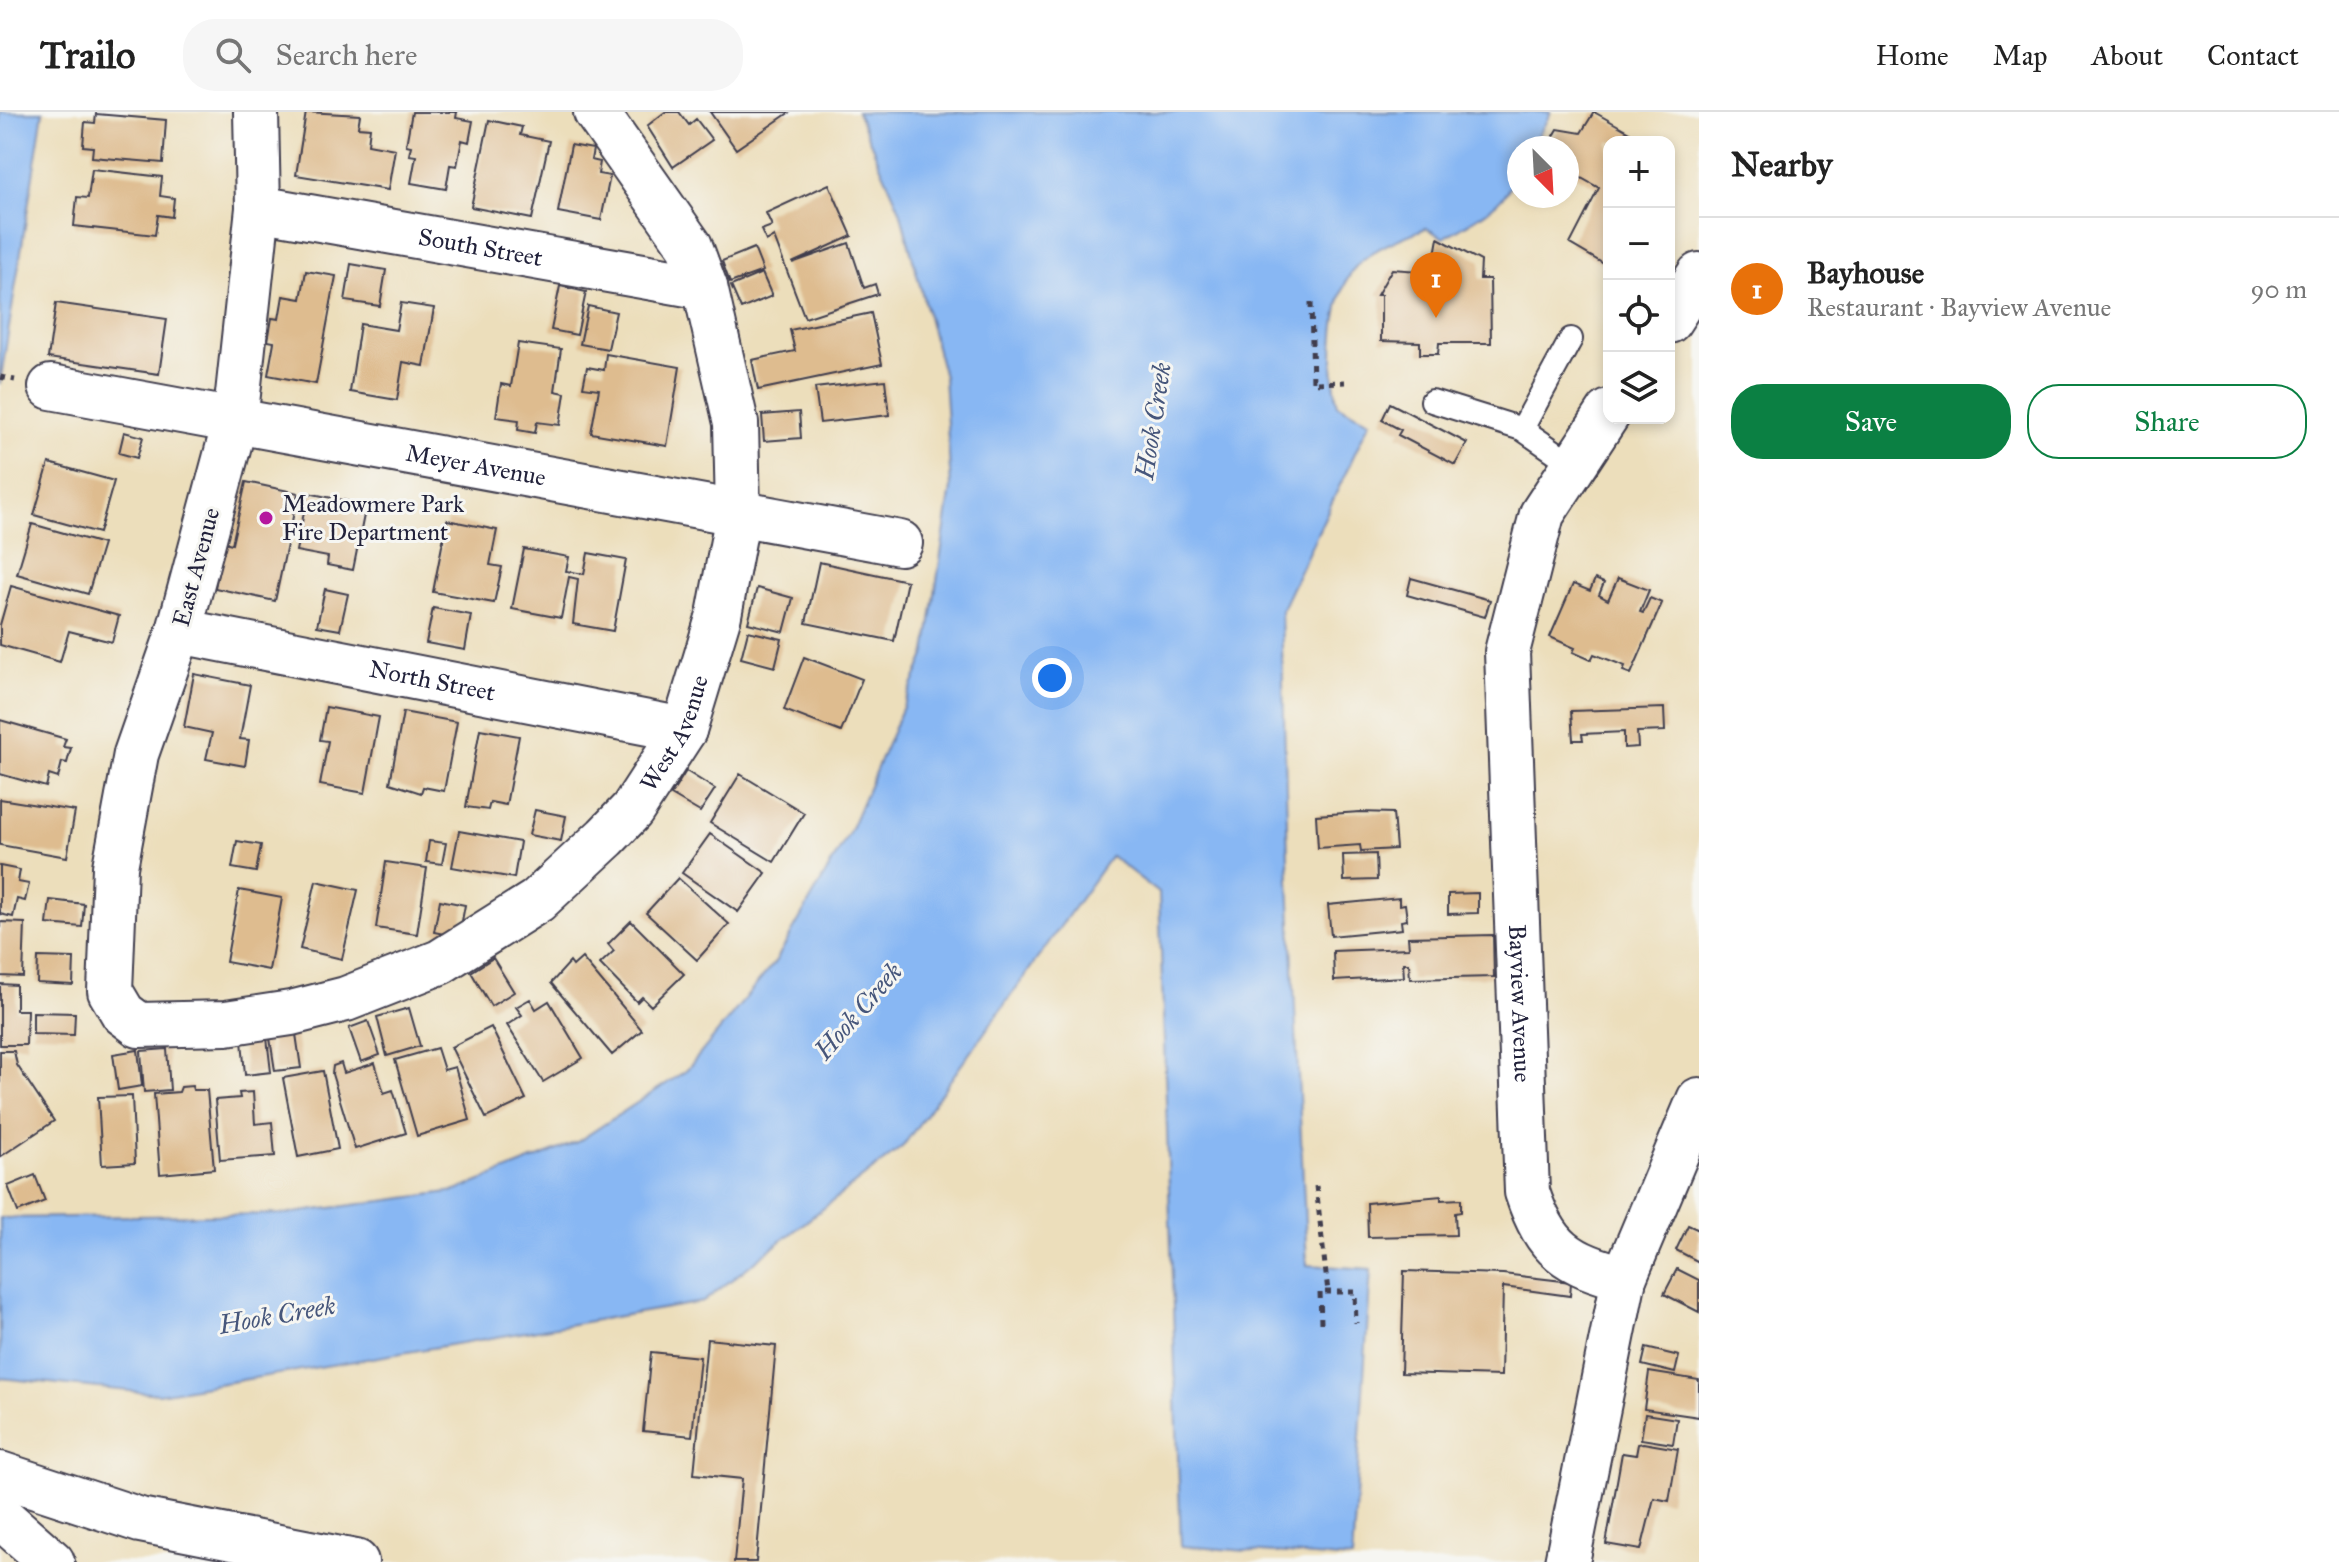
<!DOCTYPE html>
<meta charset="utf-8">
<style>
:root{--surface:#fff;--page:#f6f6f6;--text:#222;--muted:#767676;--line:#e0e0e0;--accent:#0b8043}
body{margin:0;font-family:"IM FELL Great Primer",serif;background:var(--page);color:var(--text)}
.controls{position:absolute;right:24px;top:24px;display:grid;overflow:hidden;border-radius:16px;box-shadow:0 4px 12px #0003}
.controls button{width:72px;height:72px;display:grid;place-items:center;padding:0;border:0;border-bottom:2px solid var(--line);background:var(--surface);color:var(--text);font:40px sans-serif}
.compass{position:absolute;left:1507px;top:24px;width:72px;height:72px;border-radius:50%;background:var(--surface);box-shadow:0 4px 12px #0003;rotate:156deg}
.you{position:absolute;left:1052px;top:566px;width:28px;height:28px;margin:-20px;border:6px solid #fff;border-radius:50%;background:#1a73e8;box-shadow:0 0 0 12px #1a73e833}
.badge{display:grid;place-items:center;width:52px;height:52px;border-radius:50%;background:var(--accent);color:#fff;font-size:26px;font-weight:700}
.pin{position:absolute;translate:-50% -66px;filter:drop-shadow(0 2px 4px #0008)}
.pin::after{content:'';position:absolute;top:42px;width:28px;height:24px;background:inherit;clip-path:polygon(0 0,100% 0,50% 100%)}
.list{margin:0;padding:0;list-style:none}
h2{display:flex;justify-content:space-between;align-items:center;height:104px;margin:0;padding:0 32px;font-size:34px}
h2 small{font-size:26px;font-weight:400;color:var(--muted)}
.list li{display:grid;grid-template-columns:52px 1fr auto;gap:24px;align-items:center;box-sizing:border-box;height:144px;padding:0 32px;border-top:2px solid var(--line)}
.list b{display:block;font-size:30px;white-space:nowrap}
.list p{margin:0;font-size:26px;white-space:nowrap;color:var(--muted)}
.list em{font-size:26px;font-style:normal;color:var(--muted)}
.actions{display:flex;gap:16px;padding:24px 32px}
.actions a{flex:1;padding:18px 0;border:2px solid var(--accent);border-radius:32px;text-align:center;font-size:28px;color:var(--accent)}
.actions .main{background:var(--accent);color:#fff}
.icon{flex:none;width:44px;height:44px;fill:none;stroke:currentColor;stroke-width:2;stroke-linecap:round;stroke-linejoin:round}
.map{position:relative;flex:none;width:1699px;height:1450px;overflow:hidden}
header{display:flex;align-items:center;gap:48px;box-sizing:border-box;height:112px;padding:0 40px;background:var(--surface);border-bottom:2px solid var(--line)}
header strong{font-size:38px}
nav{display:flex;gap:44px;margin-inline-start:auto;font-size:28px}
.search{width:560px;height:72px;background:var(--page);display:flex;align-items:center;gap:20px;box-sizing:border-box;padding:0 28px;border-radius:32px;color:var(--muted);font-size:30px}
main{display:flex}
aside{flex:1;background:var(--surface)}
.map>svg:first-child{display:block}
.water{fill:#88b7f3;stroke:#556c97;stroke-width:2}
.building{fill:#debc8f}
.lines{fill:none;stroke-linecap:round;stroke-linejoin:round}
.service-casing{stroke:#403e4e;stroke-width:26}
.minor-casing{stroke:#403e4e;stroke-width:48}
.trunk-casing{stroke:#403e4e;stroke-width:48}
.path{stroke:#403e4e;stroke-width:5;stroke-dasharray:6 6;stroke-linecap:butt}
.service{stroke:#fff;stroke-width:22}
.minor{stroke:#fff;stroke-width:44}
.trunk{stroke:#fff;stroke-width:44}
.poi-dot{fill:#b5179e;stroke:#f6f6f2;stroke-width:3}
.labels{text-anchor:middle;stroke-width:6;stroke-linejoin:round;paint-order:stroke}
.street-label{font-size:24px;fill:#22223b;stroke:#f6f6f2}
.poi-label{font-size:24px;fill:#22223b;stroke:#f6f6f2;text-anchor:start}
.water-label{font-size:26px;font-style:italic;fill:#46567b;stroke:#f6f6f2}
</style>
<header>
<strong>Trailo</strong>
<div class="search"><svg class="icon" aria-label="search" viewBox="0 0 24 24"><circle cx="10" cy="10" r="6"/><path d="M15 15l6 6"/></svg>Search here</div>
<nav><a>Home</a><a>Map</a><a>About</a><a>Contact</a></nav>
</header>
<main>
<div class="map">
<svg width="1699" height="1450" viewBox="0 0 1699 1450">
<rect width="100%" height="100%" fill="#f6f6f2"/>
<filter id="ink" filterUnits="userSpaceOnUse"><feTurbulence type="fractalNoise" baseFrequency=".0125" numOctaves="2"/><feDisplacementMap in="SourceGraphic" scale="16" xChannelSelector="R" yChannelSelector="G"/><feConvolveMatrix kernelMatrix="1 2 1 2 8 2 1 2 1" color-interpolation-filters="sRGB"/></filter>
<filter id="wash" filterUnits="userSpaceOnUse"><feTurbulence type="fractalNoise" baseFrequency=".006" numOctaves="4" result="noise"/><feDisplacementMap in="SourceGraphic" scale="32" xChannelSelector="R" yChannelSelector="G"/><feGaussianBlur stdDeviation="1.8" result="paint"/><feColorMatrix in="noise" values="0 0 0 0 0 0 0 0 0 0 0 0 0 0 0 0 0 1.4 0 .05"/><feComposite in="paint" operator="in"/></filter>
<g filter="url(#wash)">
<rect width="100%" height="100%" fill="#ecdebb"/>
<path class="water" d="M0 0H43L0 272Z
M857 0H1551L1532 36H1519C1519 89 1484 100 1444 126L1426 116C1404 125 1378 134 1360 150 1330 178 1329 256 1338 293L1370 309 1281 499 1288 747 1307 1153 1371 1157 1352 1447 1181 1434 1159 781 1111 744 903 1034 703 1190 159 1282 0 1266V1106L286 1102 456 1079 577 1030 687 958 775 850 849 721 926 541 951 376 944 265 900 98Z"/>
<g id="blocks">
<path class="building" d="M306 0 360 3 358 15 370 16 368 32 395 37 388 78 296 63Z
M412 0H457L456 6 473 9 469 30 462 28 457 54 450 53 446 77 411 71 416 44 409 43 411 34 406 33Z
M665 0H679L689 13 696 7 712 28 673 55 647 14Z
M710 0H790L736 37Z
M1594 0 1647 30H1609V155L1570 132 1599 76 1567 58V36H1547L1558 17 1581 21Z
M96 2 166 8 163 51 92 45 93 35 83 34 85 10 95 11Z
M489 8 522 15 520 23 549 29 532 107 471 95Z
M571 33 593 37 591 48 600 50 598 62 610 64 601 108 558 100Z
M92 57 162 65 160 84 174 86 172 105 158 103 155 123 74 114 77 85 88 86Z
M829 72 852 124 792 151 849 131 864 176 875 172 878 182 805 206 774 125 766 129 761 118 772 114 766 101Z
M1438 126 1481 149 1480 167H1490L1491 231H1439L1438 242H1420V230L1381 229V183H1377L1392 157 1432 160Z
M754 136 763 159 730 171 722 149Z
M351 152 386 158 380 194 345 189Z
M306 159 336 164 316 272 268 263 274 230 268 229 272 206 279 207 283 184 301 187Z
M762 161 772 184 741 197 731 174Z
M560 174 586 180 577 223 551 218Z
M56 191 167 207 159 262 48 246Z
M401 191 434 196 424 254 403 250 397 288 350 280 360 212 396 218Z
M588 194 616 200 608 237 580 232Z
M871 201 882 252 758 278 752 248 795 239 790 218Z
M518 231 561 237 555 279 565 281 560 313 537 310 535 321 518 318 519 308 496 305 501 272 511 274Z
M606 242 680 255 667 334 591 321 599 277 583 275 587 255 604 258Z
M885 268 889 303 820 311 815 276Z
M1390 291 1467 331 1455 353 1398 323 1401 318 1382 308Z
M799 300 801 326 764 329 762 303Z
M124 320 143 325 137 346 119 341Z
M49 351 114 369 99 421 34 403Z
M246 370 298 381 275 489 215 476 224 430 232 432Z
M308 381 366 393 353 458 327 453 328 445 296 439Z
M447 408 497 418 490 453 502 455 494 491 433 480Z
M32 412 103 432 88 482 17 462Z
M524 437 569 445 566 459 584 462 588 441 626 448 613 519 573 512 578 467 569 465 561 506 512 497Z
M819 450 907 469 894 529 806 511Z
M1411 466 1490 488 1485 505 1407 483Z
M1618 466 1649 478 1640 500 1643 501 1650 486 1662 491 1631 562 1623 559 1625 554 1594 542 1591 548 1573 540 1575 536 1550 525 1573 472 1590 479 1595 467 1604 471 1599 483 1608 488Z
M11 474 119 504 112 530 69 519 60 550 0 533V513Z
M757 476 793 486 784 520 748 511Z
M325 477 348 482 340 518 317 514Z
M433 496 471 503 465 538 426 531Z
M748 519 782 527 775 555 741 546Z
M804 545 862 567 841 620 784 598Z
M194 562 250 573 240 627 249 628 245 654 206 647 212 621 184 615Z
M326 595 379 605 365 681 320 673 328 629 320 628Z
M1664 596 1665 619 1637 620 1638 635 1624 636V620L1582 622 1583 628H1573L1571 599Z
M403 600 457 610 444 679 423 675 421 681 390 671Z
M0 608 66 627 63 635 71 636 67 651 62 650 58 666 49 663 46 675 0 662Z
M480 617 519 624 506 693 490 690 488 698 466 695Z
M686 659 715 677 700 700 671 683Z
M740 662 804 701 774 750 710 711Z
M0 687 75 699 67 745 0 733Z
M535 698 566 704 561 729 529 723Z
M1360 700 1393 701 1396 737 1361 739 1360 733 1318 736 1316 703Z
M459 719 520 730 514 766 452 755Z
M710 722 766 761 738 800 682 761Z
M237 729 261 733 256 760 232 756Z
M429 729 446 731 442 752 426 750Z
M1376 742 1377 768 1344 769 1343 743Z
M386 750 427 756 417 822 376 816Z
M0 754 20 758 18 770 29 772 25 789 17 787 13 805 0 802Z
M678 766 729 812 697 848 646 801Z
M316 769 358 778 342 847 300 837Z
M239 778 282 786 269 858 226 850Z
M1478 781V801L1448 802V782Z
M1399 786V793L1405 792 1407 808 1401 809 1402 817 1331 824 1328 793Z
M50 788 84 792 82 815 47 812Z
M440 788 465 793 459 825 434 820Z
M631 809 684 862 651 894 642 885 637 890 600 852 614 839 608 832Z
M0 810 25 811 23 865 0 864Z
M1493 823 1494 865 1410 867 1409 851H1403L1404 865 1334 869 1333 839 1409 836 1408 825Z
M38 845 74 846 73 873 37 871Z
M493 846 514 880 491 894 471 860Z
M582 846 642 918 612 943 551 871 570 850 573 854Z
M0 872 16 873V898H27L26 933H0Z
M530 887 536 897 549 889 583 946 543 970 507 913 522 903 516 895Z
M409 896 420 934 387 944 377 905Z
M33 900 75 901 74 923 33 922Z
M368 909 380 943 361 950 349 916Z
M491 915 526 987 486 1006 451 935Z
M296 922 301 956 275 959 270 926Z
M267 926 271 960 245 963 242 928Z
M437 936 444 958 455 955 470 1008 417 1024 395 948Z
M167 937 170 978 144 980 141 939Z
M138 938 142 974 118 978 113 942Z
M0 939H14L17 953 54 1009 0 1045Z
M341 951 344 961 375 951 384 981 393 978 406 1021 355 1037 332 962 333 954Z
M323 959 338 1037 298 1045 283 966Z
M192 974 193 978H207L214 1057 160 1062 154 982 179 980 181 975Z
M253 980 255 1012 272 1010 275 1044 220 1048 215 988 240 986 239 981Z
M132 984 135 1051 102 1053 98 985Z
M35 1063 45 1089 18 1100 8 1074Z
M1441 1084V1088L1461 1087V1100L1455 1101 1456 1123 1368 1125 1367 1091Z
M1688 1113 1699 1118V1150L1676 1138Z
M1677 1157 1699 1168V1200L1664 1182Z
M1404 1159 1503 1162 1571 1170 1570 1184 1503 1175 1501 1264 1401 1261Z
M707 1227 776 1234 756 1450H734L742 1367 694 1362Z
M1646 1236 1679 1244 1675 1261 1642 1253Z
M651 1240 700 1245 692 1324 643 1319Z
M1649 1260 1699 1268V1305L1644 1297Z
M1645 1302 1677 1307 1673 1332 1641 1327Z
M1643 1331 1678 1337 1669 1389 1654 1386 1641 1438 1606 1432 1622 1341 1636 1343 1638 1332Z"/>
</g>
</g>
<g filter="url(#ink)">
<use href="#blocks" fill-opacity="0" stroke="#403e4e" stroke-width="2"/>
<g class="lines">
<defs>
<path id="service" d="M1571 227 1522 317 1574 353
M1432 289 1522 317"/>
<g id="minor">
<path id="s1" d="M256 0 258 96 235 310 179 519 136 642 115 755 110 879 123 901 139 913 226 911 291 901 346 887 440 850 537 789 606 725 632 698 684 618 719 503 738 402 736 311 705 175 690 134 596 0"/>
<path id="s2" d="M258 96 705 175"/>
<path d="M1669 209 1699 163"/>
<path id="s3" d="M51 275 900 431"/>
<path id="s4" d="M1609 300 1542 402 1507 540 1527 1080C1546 1138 1568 1151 1624 1166"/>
<path id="s5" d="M179 519 684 618"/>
<path d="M0 1362 140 1408 356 1450"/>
<path d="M1567 1450 1624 1166 1699 988"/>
</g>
<path id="trunk" d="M0 1404 52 1450"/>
</defs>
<use href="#service" class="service-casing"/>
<use href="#minor" class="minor-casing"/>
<use href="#trunk" class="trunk-casing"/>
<path class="path" d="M1311 191 1313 271 1345 270
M0 265 15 268
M1316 1074 1328 1180
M1321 1211 1320 1180H1355L1356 1211"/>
<use href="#service" class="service"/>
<use href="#minor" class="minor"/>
<use href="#trunk" class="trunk"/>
</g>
</g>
<circle class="poi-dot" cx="266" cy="406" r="8"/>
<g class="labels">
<g class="street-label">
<text dy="8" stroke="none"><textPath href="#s2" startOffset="226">South Street</textPath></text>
<text dy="8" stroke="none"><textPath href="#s3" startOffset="432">Meyer Avenue</textPath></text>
<text transform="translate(196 455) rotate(-75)" y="8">East Avenue</text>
<text dy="8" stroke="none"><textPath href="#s5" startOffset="258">North Street</textPath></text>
<text dy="8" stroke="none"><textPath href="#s1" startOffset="1588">West Avenue</textPath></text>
<text dy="8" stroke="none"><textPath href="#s4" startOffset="616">Bayview Avenue</textPath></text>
</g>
<g class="poi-label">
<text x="282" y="400">Meadowmere Park<tspan x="282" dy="28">Fire Department</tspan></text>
</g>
<g class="water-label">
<text transform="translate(1153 309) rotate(-81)" y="9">Hook Creek</text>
<text transform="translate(858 899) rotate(-49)" y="9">Hook Creek</text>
<text transform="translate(277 1203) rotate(-10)" y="9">Hook Creek</text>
</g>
</g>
</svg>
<div class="controls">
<button>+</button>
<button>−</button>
<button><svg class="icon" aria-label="locate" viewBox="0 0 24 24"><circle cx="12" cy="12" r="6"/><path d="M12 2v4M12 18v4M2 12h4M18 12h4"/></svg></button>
<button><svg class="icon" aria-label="layers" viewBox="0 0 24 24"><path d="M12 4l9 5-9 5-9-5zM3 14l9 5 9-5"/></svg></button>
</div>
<svg class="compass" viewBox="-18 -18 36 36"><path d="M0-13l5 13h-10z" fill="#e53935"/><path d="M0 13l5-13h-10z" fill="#767676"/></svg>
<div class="you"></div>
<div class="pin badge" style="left:1436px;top:206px;background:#e8710a">1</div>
</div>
<aside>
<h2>Nearby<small></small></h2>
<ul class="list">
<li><span class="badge" style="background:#e8710a">1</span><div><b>Bayhouse</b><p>Restaurant · Bayview Avenue</p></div><em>90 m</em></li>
</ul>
<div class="actions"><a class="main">Save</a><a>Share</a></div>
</aside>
</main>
